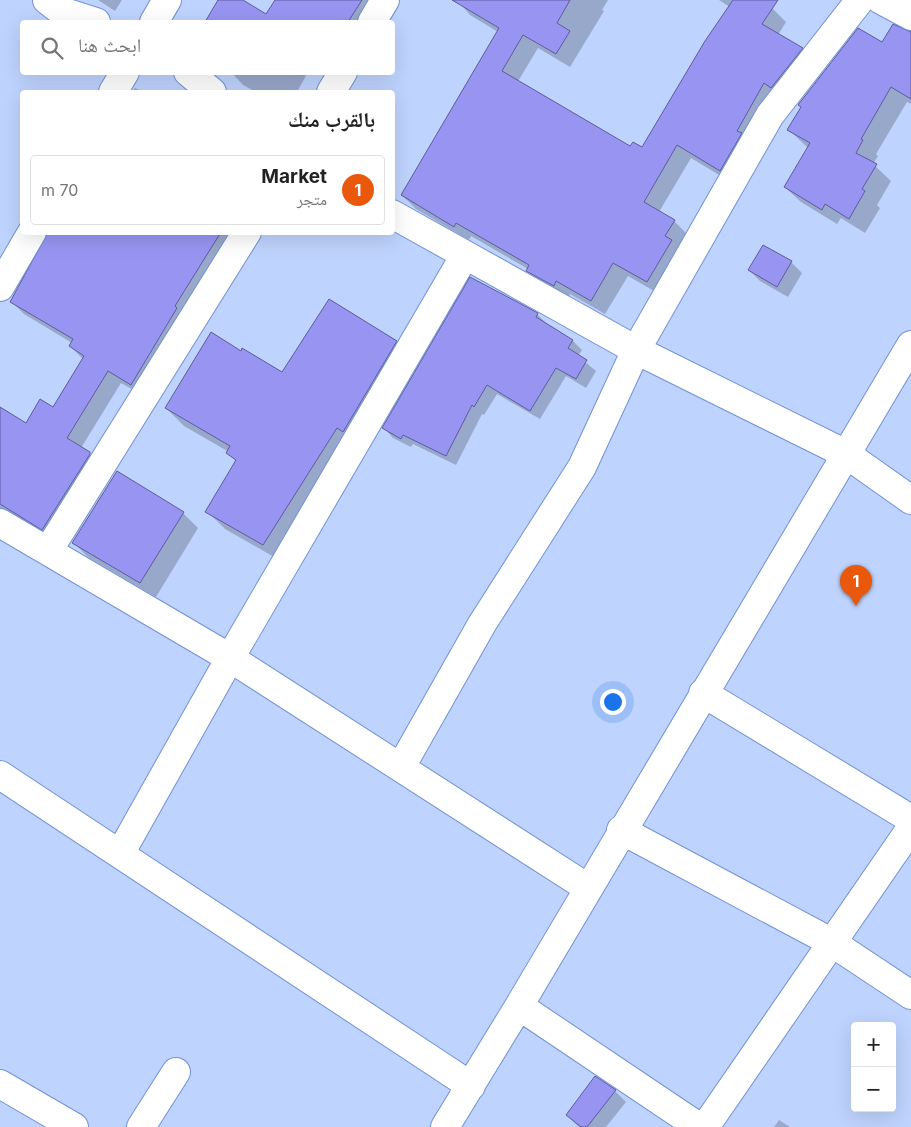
<!DOCTYPE html>
<html lang="ar">
<meta charset="utf-8">
<style>
:root{--surface:#fff;--page:#f2f2f2;--text:#222;--muted:#767676;--line:#e0e0e0;--accent:#ea580c}
body{margin:0;font-family:Inter,"Noto Naskh Arabic",sans-serif;background:var(--page);color:var(--text);direction:rtl}
.controls{position:absolute;right:15px;bottom:15px;display:grid;overflow:hidden;border-radius:5px;box-shadow:0 5px 20px #0002}
.controls button{width:45px;height:45px;display:grid;place-items:center;padding:0;border:0;border-bottom:1px solid var(--line);background:var(--surface);color:var(--text);font:25px sans-serif}
.you{position:absolute;left:612px;top:701px;width:18px;height:18px;margin:-12px;border:4px solid #fff;border-radius:50%;background:#1a73e8;box-shadow:0 0 0 8px #1a73e833}
.badge{display:grid;place-items:center;width:32px;height:32px;border-radius:50%;background:var(--accent);color:#fff;font-size:16px;font-weight:700}
.pin{position:absolute;translate:-50% -41px;filter:drop-shadow(0 1px 2px #0008)}
.pin::after{content:'';position:absolute;top:26px;width:18px;height:15px;background:inherit;clip-path:polygon(0 0,100% 0,50% 100%)}
.list{margin:0;padding:0;list-style:none}
h2{display:flex;justify-content:space-between;align-items:center;height:65px;margin:0;padding:0 20px;font-size:21px}
h2 small{font-size:16px;font-weight:400;color:var(--muted)}
.list li{display:grid;grid-template-columns:32px 1fr auto;gap:15px;align-items:center;box-sizing:border-box;height:70px;margin:0 10px 10px;padding:0 10px;border:1px solid var(--line);border-radius:5px}
.list b{display:block;font-size:19px;white-space:nowrap}
.list p{margin:0;font-size:16px;white-space:nowrap;color:var(--muted)}
.list em{font-size:16px;font-style:normal;color:var(--muted)}
.icon{flex:none;width:28px;height:28px;fill:none;stroke:currentColor;stroke-width:2;stroke-linecap:round;stroke-linejoin:round}
.map{position:relative;flex:none;width:911px;height:1127px;overflow:hidden;direction:ltr}
.search{position:absolute;background:var(--surface);box-shadow:0 5px 20px #0002;left:20px;top:20px;width:375px;height:55px;display:flex;align-items:center;gap:12px;box-sizing:border-box;padding:0 18px;border-radius:5px;color:var(--muted);font-size:19px}
.panel{position:absolute;background:var(--surface);box-shadow:0 5px 20px #0002;left:20px;top:90px;width:375px;height:145px;border-radius:5px;direction:rtl}
.map>svg:first-child{display:block}
.shadow{fill:#0003}
.building{fill:#9895f2;stroke:#5d5b9d}
.lines{fill:none;stroke-linecap:round;stroke-linejoin:round}
.minor-casing{stroke:#7292d4;stroke-width:30}
.minor{stroke:#fff;stroke-width:28}
</style>
<div class="map">
<svg width="911" height="1127" viewBox="0 0 911 1127">
<rect width="100%" height="100%" fill="#bed3fd"/>
<path class="shadow" d="M98 0H122L115 11Z
M220 0H240L267 16 276 0H383L369 22H207Z
M457 0H608L602 10 604 11 570 67 538 48 517 83 631 148H642L730 7 719 0H760L772 8 786 22 778 35 802 49 816 63 734 184 691 158 659 212 674 221 688 235 661 295 628 276 605 314 570 294 568 299 541 284 528 269 471 236 469 240 416 209 402 195 498 32 470 15Z
M911 32V104L907 102 876 154 878 156 873 164 891 181 877 205 880 208 865 233 841 218 837 224 801 202 785 187 808 148 788 129 883 44Z
M231 72H308L297 92H256L243 85Z
M135 88 143 92H132Z
M48 232H241L144 396 121 383 81 448 102 466 55 541 0 508V408L26 424 53 408 83 359 70 346 72 343 24 314 12 302Z
M764 246 791 262 802 273 788 297 760 281 749 270Z
M537 314 547 324 573 341 582 350 578 356 596 371 586 388 566 376 540 419 497 394 484 415 482 414 456 465 413 444 411 447 393 438 384 428Z
M396 342 413 360 281 561 225 529 207 511 236 462 229 452 184 426 166 408 241 353 283 373Z
M183 513 198 528 156 597 88 557 73 542Z
M615 1091 626 1102 606 1127H579L567 1115Z
M779 1120 790 1127H774Z"/>
<path class="building" d="M218 0H243L266 14 275 0H362L348 22H205Z
M452 0H570L557 23 570 31 556 54 523 35 502 71 630 146 633 142 642 147 705 41 733 0H778L762 24 803 48 771 88 764 83 737 131 742 133 720 171 677 145 644 202 675 220 665 236 672 240 647 282 613 263 591 301 556 281 554 286 526 271 529 265 456 223 454 227 401 195 499 28Z
M893 24 911 32V99L891 87 861 139 863 140 856 153 877 164 862 189 865 191 849 219 825 204 822 210 784 187 810 143 787 130 801 107 798 105 858 28 882 42Z
M48 232H221L175 306 177 308 131 385 108 371 67 438 90 452V454L42 530 0 504V407L26 423 40 399 53 407 84 356 69 346 73 339 10 302Z
M763 245 792 261 777 287 748 270Z
M470 277 538 313 536 317 573 340 568 348 587 360 576 379 556 368 530 411 487 385 474 407 472 405 446 456 403 435 401 439 382 428Z
M329 299 397 341 343 432 337 428 263 545 205 512 236 460 226 453 230 446 165 408 211 332 241 351 242 348 282 372Z
M117 471 184 512 140 583 72 543Z
M595 1076 616 1090 587 1127H581L566 1115Z"/>
<g class="lines">
<defs>
<path id="minor" d="M47 0 61 11 96 22
M881 0 911 16
M154 22 167 0
M372 22 385 0
M188 72 212 92
M113 92 125 72
M331 92 343 72
M392 214 636 350 846 454 911 500
M0 287 32 232
M0 523 230 658 588 888
M48 551 247 232
M703 693 911 819
M401 767 482 624 582 467 636 350 770 115 860 0
M0 775 471 1086
M621 830 831 942 911 995
M120 854 230 658 465 255
M519 1006 699 1127
M0 1084 74 1127
M141 1127 176 1072
M445 1127 519 1006 911 345
M705 1127 911 828"/>
</defs>
<use href="#minor" class="minor-casing"/>
<use href="#minor" class="minor"/>
</g>
</svg>
<div class="controls">
<button>+</button>
<button>−</button>
</div>
<div class="you"></div>
<div class="pin badge" style="left:856px;top:606px">1</div>
<div class="search"><svg class="icon" aria-label="search" viewBox="0 0 24 24"><circle cx="10" cy="10" r="6"/><path d="M15 15l6 6"/></svg>ابحث هنا</div>
<section class="panel">
<h2>بالقرب منك<small></small></h2>
<ul class="list">
<li><span class="badge">1</span><div><b>Market</b><p>متجر</p></div><em>70 m</em></li>
</ul>
</section>
</div>
